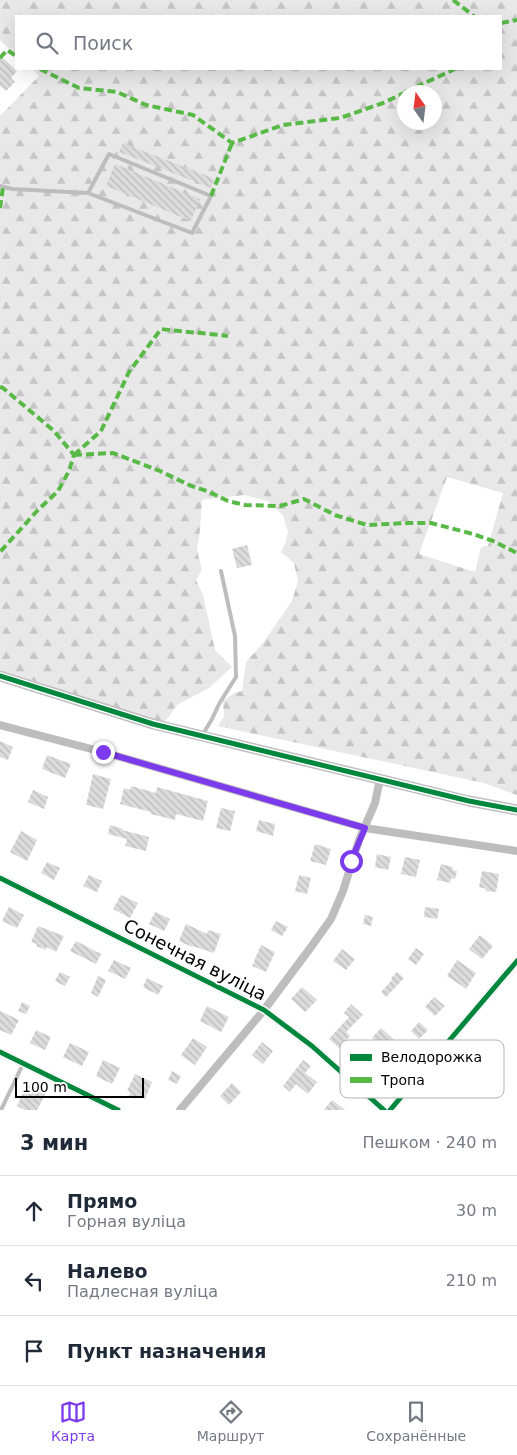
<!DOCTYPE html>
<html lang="ru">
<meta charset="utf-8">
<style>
:root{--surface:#fff;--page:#f2f2f3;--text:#1f2937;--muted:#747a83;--line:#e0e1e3;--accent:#7c3aed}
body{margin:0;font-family:"DejaVu Sans",sans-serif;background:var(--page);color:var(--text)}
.compass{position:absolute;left:397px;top:85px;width:45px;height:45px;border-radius:50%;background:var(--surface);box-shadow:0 5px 20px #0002;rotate:346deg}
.scale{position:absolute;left:15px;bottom:12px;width:129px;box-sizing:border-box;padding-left:5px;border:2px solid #000;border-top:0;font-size:14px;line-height:18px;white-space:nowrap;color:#000;-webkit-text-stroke:4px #fff;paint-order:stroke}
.stop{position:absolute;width:15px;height:15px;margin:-11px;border:4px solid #7c3aed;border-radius:50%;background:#fff}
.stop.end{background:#7c3aed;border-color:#fff;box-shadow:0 1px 5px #0008}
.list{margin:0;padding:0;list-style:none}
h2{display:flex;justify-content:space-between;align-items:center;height:65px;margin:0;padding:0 20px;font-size:21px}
h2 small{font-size:16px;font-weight:400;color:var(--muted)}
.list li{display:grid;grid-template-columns:32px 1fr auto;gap:15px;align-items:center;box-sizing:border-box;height:70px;padding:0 20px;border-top:1px solid var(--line)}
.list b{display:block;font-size:19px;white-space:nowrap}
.list p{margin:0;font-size:16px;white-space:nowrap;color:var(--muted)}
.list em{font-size:16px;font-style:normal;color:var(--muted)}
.icon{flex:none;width:28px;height:28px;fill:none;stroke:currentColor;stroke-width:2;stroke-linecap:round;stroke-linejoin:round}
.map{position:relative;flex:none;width:517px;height:1110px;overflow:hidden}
.search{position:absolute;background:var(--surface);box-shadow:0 5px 20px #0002;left:15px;right:15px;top:15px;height:55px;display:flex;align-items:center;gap:12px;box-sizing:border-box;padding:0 18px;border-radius:0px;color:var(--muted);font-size:19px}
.sheet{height:275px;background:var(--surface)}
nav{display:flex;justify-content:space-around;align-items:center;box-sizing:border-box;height:70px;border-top:1px solid var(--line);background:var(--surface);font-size:14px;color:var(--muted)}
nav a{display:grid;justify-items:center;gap:2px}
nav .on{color:var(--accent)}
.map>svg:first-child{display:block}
.forest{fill:url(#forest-firs);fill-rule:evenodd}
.building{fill:url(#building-back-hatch)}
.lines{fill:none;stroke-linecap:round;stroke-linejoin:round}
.lane{stroke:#bdbdbd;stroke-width:4}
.street{stroke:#bdbdbd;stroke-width:8}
.secondary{stroke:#bfbfbf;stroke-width:11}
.quiet{stroke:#58b947;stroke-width:4;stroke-dasharray:8 4;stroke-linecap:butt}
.cycleway-casing{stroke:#fff;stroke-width:8}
.cycleway{stroke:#00873e;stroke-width:5}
.route{stroke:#7c3aed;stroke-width:6}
.labels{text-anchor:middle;stroke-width:4;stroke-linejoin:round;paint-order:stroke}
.street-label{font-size:18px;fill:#000;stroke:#fff}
.key{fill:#fff;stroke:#b2b2b2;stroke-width:1}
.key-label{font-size:14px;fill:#000}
</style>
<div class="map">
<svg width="517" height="1110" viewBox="0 0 517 1110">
<defs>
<pattern id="forest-firs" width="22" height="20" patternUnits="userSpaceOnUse" patternTransform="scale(1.25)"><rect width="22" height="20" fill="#e8e8e8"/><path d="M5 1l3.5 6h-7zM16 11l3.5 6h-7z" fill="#c5c5c5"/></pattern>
<pattern id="building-back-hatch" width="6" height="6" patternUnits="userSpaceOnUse" patternTransform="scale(1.25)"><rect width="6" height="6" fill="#dcdcdc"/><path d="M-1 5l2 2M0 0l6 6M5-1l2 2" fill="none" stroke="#bbb"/></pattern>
</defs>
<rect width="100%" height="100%" fill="#fff"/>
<path class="forest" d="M0 0H517V795L484 783 218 726 224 716 223 701 234 693 242 691 246 662 263 643 292 601 298 581 294 563 281 552 286 542 288 532 283 515 268 501 244 495 202 500 200 530 197 550 202 570 196 580 203 595 215 650 232 667 209 688 177 705 164 723 0 670V116L39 76 32 69H501V16H16V55L0 40ZM404 92H434V122H404ZM447 477 503 493 488 546 481 547 475 572 419 554Z"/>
<path class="building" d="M0 55 17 71 11 78 15 82 6 91 0 86Z
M123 143 215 179 211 188 119 152Z
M115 164 200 199 191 221 106 186Z
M247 545 252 565 237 568 232 549Z
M0 741 13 747 8 760 0 757Z
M47 755 71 764 65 778 42 769Z
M93 774 111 779 103 809 86 805Z
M131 786 156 793 157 787 208 801 203 821 176 814 175 820 151 814V812L120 804 124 788 130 790Z
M33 790 48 797 44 809 28 802Z
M221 808 235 811 230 831 216 828Z
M259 820 275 824 273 836 256 831Z
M110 825 123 829 122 830 149 837 146 851 125 846 127 839 108 834Z
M21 831 37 840 27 861 10 852Z
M315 844 331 849 326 865 310 861Z
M377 854 391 857 388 870 375 867Z
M405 857 420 860 416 877 401 874Z
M47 862 60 868 54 880 41 873Z
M441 864 453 867 452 870 457 871 455 879 451 878 450 883 437 880Z
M482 871 499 874 496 892 486 891V889L479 887Z
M89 875 102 881 97 892 83 886Z
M299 875 311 878 307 894 295 891Z
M121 895 138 903 130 918 113 909Z
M9 907 24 915 17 928 2 921Z
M425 907 439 909 437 919 424 917Z
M155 912 170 919 164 931 149 924Z
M365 915 373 917 371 926 363 924Z
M276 921 288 927 282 936 271 930Z
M186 924 207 934 208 930 221 934 214 953 192 946V947L179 941Z
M38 926 64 936 56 952 47 947 46 950 36 946 37 944 31 942Z
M480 935 493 946 482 959 469 949Z
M76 941 101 954 96 964 70 951Z
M261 945 275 952 266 972 252 966Z
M416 948 424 954 416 965 408 959Z
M342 949 355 959 346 970 333 961Z
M114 960 131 968 125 979 108 971Z
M457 960 476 973 466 989 447 976Z
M60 972 70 977 65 986 55 981Z
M397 972 404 978 386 997 381 992 392 980 391 978Z
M98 976 106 980 98 997 91 993Z
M147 978 163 986 158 995 143 987Z
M302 987 317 1000 305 1012 291 999Z
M434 997 445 1006 435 1016 425 1007Z
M22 1002 30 1006 26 1014 18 1011Z
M351 1004 363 1015 346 1032 350 1036 339 1048 329 1039 349 1017 344 1013Z
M207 1006 229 1017 221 1032 200 1021Z
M0 1011 19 1020 11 1035 0 1030Z
M419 1022 428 1030 419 1039 411 1031Z
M381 1028 409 1053 400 1063 372 1038Z
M36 1030 51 1037 45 1050 30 1043Z
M193 1038 207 1047 195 1065 181 1055Z
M262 1042 273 1051 263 1064 252 1055Z
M70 1043 89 1052 82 1066 63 1057Z
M103 1060 120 1068 112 1084 96 1076Z
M303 1060 311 1066 305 1073 317 1082 308 1094 296 1084 290 1092 283 1086Z
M172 1071 181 1076 177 1084 168 1080Z
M135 1074 152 1082 145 1099 137 1096 136 1099 129 1096 130 1092 127 1091Z
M232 1083 241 1092 229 1105 220 1096Z
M27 1084 46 1093 37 1110H25L17 1106Z
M332 1100 345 1110H324Z"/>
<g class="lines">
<path class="lane" d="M0 186 12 189 88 193 192 233 211 196 109 154 88 193
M203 734 212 719 219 704 236 677 235 636 221 571
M1 1110 23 1064"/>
<path class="street" d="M0 725 103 752 365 828 517 851
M0 878 264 1010 312 1046 384 1110
M0 1052 118 1110
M180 1110 264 1010 311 947 331 919 343 891 359 840 375 803 380 779
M390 1110 517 961"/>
<path class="secondary" d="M0 676 153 724 469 801 517 810"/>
<path class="quiet" d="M453 0 474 16
M501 23 517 20
M0 58 7 50 16 56
M40 69 79 88 117 92 146 105 193 115 232 143 283 125 340 118 383 103 404 93
M405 92 455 69
M211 196 232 143
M0 208 3 187
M0 387 3 388 54 431 74 455 69 471 58 491 37 511 0 552
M74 455 113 453 160 471 189 485 207 491 228 501 245 505 280 506 304 499 335 515 367 525 409 523H431L473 534 493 541 517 553
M74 455 101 431 129 372 161 329C183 332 205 333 228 336"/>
<defs>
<path id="cycleway" d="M0 676 153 724 469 801 517 810
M0 878 264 1010 312 1046 384 1110
M0 1052 118 1110
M390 1110 517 961"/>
</defs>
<use href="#cycleway" class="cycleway-casing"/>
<use href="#cycleway" class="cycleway"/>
</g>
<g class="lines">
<path class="route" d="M103 752 365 828 351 861"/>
</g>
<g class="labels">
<g class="street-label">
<text transform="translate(195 960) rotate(27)" y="6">Сонечная вуліца</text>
</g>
</g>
<rect x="340" y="1040" width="164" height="58" rx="8" class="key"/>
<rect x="350" y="1054" width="22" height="7" fill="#00873e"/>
<rect x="350" y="1077" width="22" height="6" fill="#58b947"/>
<g class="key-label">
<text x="381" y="1062">Велодорожка</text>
<text x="381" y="1085">Тропа</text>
</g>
</svg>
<svg class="compass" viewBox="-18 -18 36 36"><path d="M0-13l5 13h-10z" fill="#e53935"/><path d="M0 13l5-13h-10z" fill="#747a83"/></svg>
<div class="scale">100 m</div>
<div class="stop" style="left:351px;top:861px"></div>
<div class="stop end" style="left:103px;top:752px"></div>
<div class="search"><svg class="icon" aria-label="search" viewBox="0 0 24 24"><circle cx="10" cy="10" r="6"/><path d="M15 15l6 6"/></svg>Поиск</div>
</div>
<section class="sheet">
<h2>3 мин<small>Пешком · 240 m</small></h2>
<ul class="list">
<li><svg class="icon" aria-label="ahead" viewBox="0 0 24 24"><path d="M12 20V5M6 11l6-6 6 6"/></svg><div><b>Прямо</b><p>Горная вуліца</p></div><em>30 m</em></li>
<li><svg class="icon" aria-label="left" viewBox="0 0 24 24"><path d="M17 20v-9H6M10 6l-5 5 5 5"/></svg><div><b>Налево</b><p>Падлесная вуліца</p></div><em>210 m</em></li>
<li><svg class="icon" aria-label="arrive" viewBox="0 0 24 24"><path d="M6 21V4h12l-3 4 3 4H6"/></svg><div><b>Пункт назначения</b></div></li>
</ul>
</section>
<nav>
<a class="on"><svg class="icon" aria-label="map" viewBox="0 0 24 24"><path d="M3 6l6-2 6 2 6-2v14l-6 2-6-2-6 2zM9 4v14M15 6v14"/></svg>Карта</a>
<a><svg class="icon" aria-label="directions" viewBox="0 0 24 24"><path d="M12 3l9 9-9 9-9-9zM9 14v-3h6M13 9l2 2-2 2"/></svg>Маршрут</a>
<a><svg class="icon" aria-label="saved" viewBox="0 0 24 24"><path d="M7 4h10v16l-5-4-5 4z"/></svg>Сохранённые</a>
</nav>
